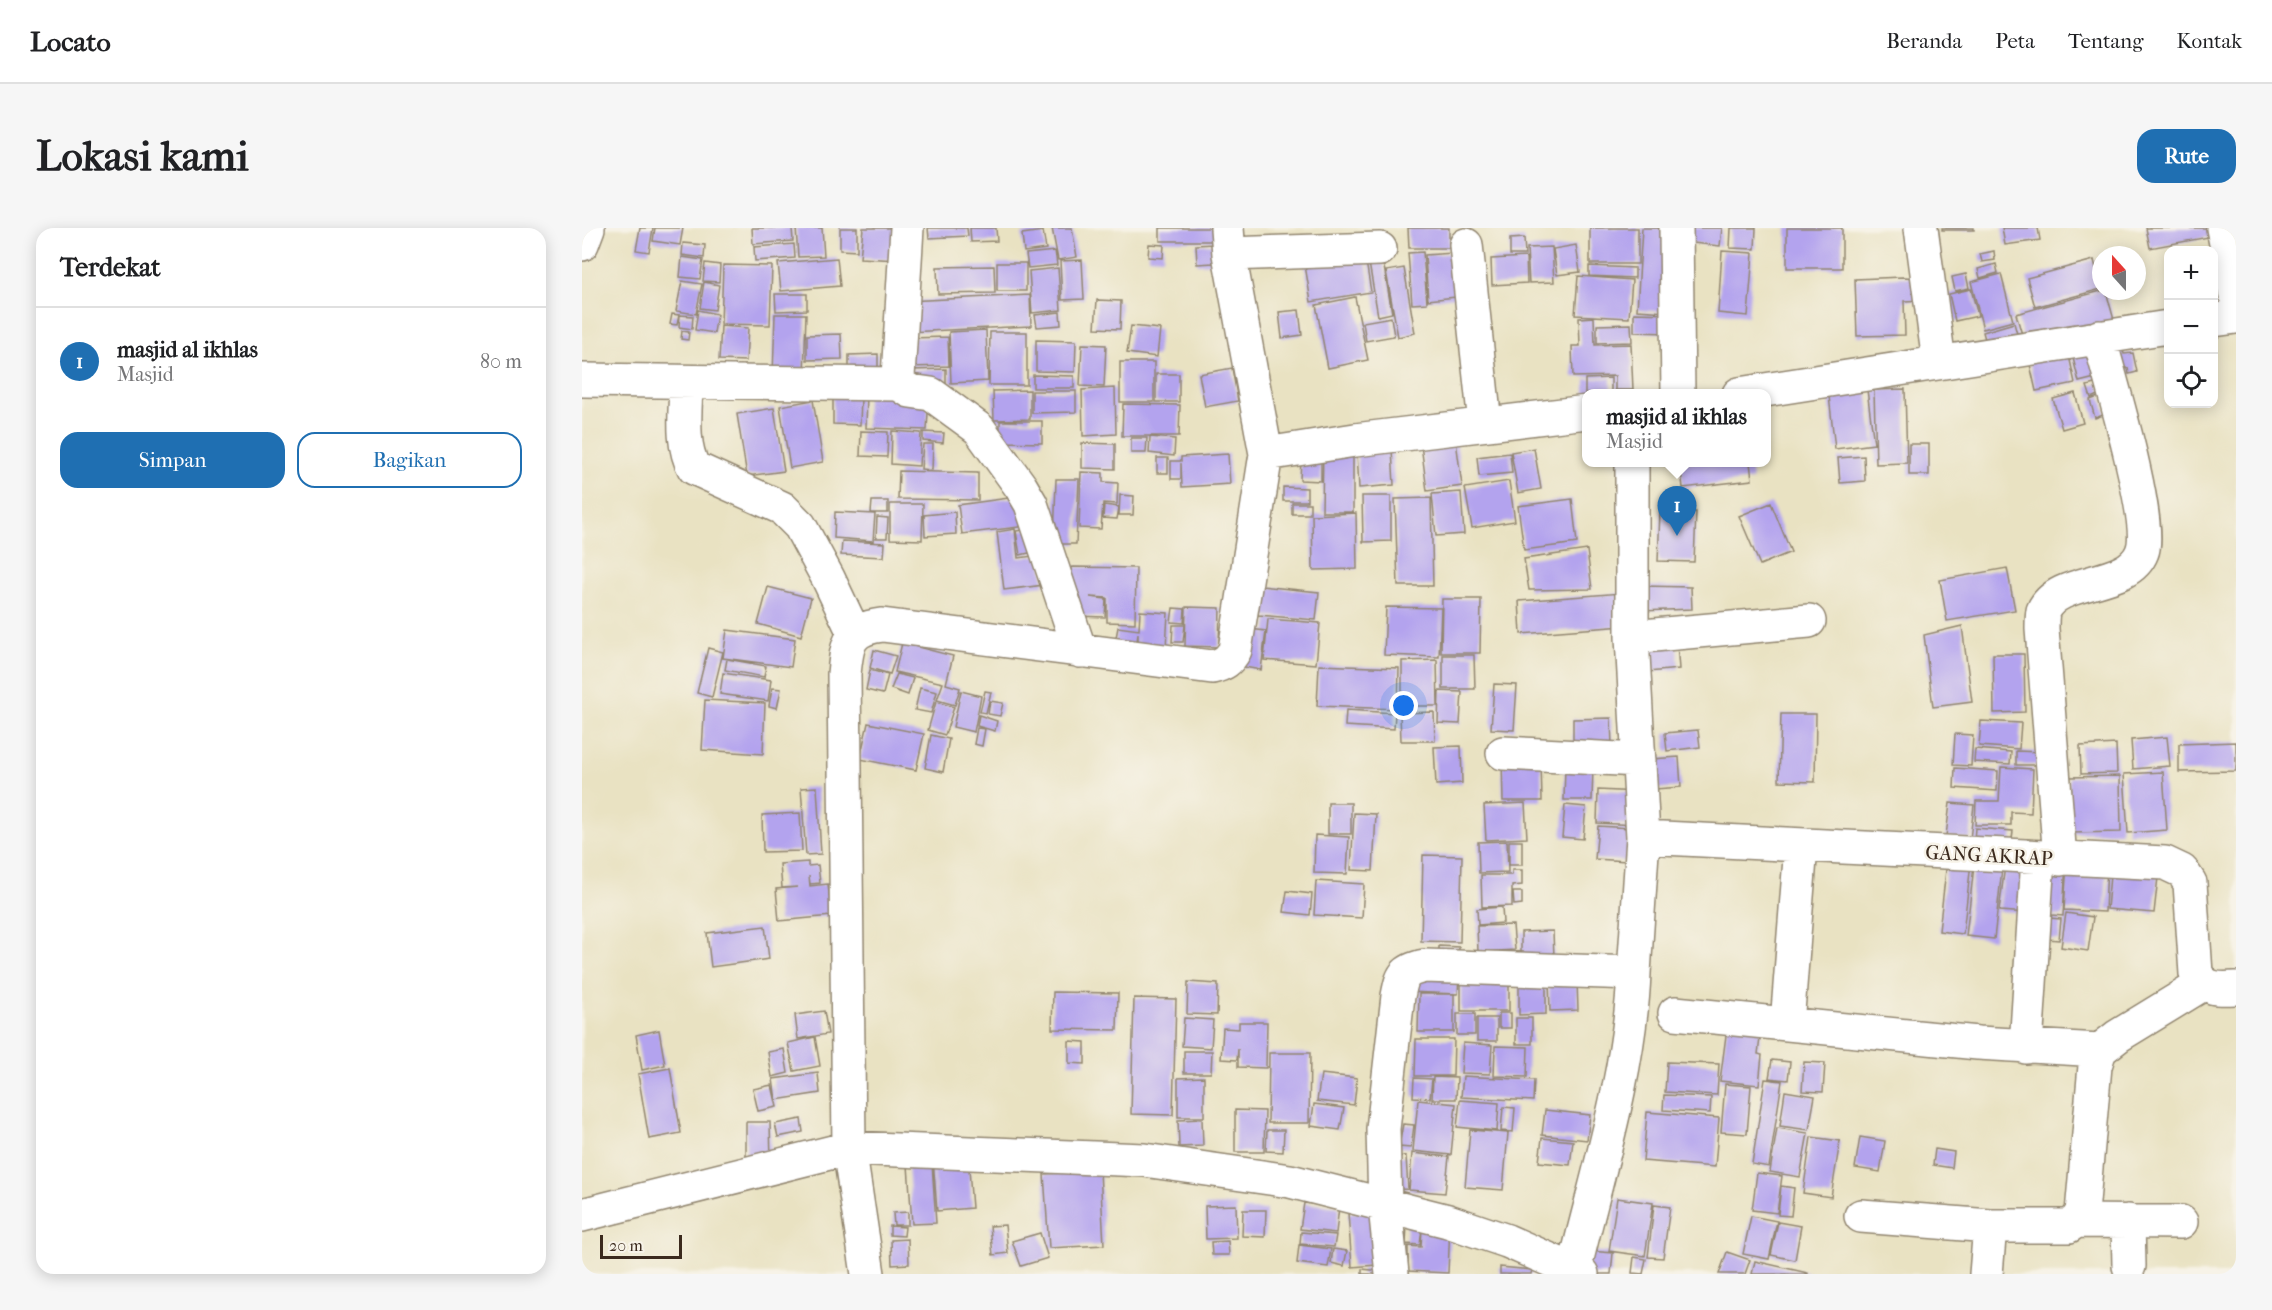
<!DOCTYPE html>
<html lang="id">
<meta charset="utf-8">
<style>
:root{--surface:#fff;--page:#f6f6f6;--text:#202124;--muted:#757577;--line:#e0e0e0;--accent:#1f6fb2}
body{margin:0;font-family:"IM FELL French Canon",serif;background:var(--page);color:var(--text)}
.controls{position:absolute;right:18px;top:18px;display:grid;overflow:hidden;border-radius:12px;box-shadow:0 3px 15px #0003}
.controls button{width:54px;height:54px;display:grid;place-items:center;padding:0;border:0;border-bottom:2px solid var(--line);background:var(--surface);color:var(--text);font:30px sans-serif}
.compass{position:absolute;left:1510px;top:18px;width:54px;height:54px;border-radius:50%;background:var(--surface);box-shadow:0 3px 15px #0003;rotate:339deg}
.scale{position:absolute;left:18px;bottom:15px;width:82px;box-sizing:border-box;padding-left:6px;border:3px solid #3b2a1e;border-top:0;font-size:16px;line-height:21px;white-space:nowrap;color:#3b2a1e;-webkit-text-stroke:4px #f7f3e8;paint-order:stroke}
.you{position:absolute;left:822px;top:478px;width:21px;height:21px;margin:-15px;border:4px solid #fff;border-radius:50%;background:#1a73e8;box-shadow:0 0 0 9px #1a73e833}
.badge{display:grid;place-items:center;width:39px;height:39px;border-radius:50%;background:var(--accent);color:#fff;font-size:20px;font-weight:700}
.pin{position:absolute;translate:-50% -50px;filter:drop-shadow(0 2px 3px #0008)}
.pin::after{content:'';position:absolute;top:32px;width:21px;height:18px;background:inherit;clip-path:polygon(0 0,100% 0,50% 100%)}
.popup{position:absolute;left:1000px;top:161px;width:189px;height:78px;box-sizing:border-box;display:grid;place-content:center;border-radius:12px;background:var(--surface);filter:drop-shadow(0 2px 4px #0005);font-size:20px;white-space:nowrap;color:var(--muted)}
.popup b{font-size:22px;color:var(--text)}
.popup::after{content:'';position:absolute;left:50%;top:100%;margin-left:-12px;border:12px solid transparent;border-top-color:var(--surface)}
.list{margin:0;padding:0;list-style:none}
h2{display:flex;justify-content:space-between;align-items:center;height:78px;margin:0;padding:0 24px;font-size:26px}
h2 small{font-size:20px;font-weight:400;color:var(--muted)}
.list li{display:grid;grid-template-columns:39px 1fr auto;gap:18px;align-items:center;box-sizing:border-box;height:108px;padding:0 24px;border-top:2px solid var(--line)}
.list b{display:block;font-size:22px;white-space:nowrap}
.list p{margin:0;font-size:20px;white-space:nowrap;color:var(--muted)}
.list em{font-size:20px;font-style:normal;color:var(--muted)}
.actions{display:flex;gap:12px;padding:18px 24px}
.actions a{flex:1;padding:14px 0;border:2px solid var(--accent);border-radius:18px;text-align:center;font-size:21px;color:var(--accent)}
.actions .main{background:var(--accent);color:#fff}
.icon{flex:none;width:33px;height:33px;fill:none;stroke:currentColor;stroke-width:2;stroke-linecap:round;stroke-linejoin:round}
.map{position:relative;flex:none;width:1654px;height:1046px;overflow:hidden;border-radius:18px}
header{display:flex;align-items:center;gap:36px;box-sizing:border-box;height:84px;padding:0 30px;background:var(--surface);border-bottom:2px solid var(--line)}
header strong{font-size:28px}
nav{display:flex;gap:33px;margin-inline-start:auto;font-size:21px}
.intro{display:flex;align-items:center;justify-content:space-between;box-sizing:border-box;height:144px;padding:0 36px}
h1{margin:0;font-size:42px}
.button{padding:15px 27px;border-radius:18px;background:var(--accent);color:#fff;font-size:21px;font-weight:700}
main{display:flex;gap:36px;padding:0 36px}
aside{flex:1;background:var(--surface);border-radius:18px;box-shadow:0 3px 15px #0003}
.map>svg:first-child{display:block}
.building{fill:#b3a3ee}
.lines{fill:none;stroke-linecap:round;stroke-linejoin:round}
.street-casing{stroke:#928670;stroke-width:36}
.street{stroke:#fff;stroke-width:33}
.labels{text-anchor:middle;stroke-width:5;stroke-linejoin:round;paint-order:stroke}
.street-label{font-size:20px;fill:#3b2a1e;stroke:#f7f3e8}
</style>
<header>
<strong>Locato</strong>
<nav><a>Beranda</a><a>Peta</a><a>Tentang</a><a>Kontak</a></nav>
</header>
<div class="intro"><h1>Lokasi kami</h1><a class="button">Rute</a></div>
<main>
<aside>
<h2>Terdekat<small></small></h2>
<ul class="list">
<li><span class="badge">1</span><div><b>masjid al ikhlas</b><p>Masjid</p></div><em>80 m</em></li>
</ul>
<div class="actions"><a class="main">Simpan</a><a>Bagikan</a></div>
</aside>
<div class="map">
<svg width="1654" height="1046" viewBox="0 0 1654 1046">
<rect width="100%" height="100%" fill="#f7f3e8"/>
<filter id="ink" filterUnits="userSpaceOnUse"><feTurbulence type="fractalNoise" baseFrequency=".0167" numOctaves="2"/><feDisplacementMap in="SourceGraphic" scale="12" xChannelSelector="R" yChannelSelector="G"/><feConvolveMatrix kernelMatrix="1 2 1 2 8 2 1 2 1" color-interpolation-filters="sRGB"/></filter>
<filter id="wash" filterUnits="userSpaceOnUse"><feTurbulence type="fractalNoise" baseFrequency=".008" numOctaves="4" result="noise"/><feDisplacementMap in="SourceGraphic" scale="24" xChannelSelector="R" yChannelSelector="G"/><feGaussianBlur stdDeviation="1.35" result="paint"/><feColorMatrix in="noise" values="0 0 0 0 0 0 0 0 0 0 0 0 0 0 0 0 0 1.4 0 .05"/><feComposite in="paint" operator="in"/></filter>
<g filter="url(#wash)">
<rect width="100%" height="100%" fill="#e9e2c2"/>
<g id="blocks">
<path class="building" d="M58 0H71L67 24 54 22Z
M73 0H101L98 17 71 13Z
M170 0H210L211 13 171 16Z
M214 0H240L242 28 216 29Z
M258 0H275V23L258 22Z
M281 0H320L317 32 278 30Z
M346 0H385L386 8 347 10Z
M388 0H414L415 13 389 14Z
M470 0H490L495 29 476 32Z
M578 0H633V13H578Z
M826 0H867V20H827Z
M1008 0H1056V36H1008Z
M1060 0H1089L1084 84 1055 82Z
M1104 0H1140L1138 18 1102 14Z
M1149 0H1174L1173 21 1148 20Z
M1205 0H1260V40H1205Z
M1360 0H1392V2H1360Z
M1420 0H1456L1458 12 1423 17Z
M1564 0H1630L1632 8 1568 20Z
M461 3 464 21 442 24 440 6Z
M942 10 943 27H928V11Z
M101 15 123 17 122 30 100 27Z
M212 16 213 30 173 33 172 19Z
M567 16 582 17 581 30 566 29Z
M631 16 632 35 615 36 614 17Z
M994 17 998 44 975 47 971 21Z
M970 19 972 54 947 55 945 20Z
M473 23 475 37 446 40 444 26Z
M1140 23 1171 25 1166 88 1136 85Z
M1412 23 1413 32 1400 34 1398 26Z
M841 24 845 75 830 76 826 25Z
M871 25 874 69 846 72 843 27Z
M783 27 789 64 729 74 723 37Z
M800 27 810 85 796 88 786 29Z
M100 29 121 32 118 51 98 49Z
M944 29 945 55 910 57 909 31Z
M255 30 258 58 199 63 196 35Z
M500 32 502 71 480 72 478 33Z
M1512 32 1519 61 1453 79 1445 50Z
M123 35 138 37 137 54 121 53Z
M415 35H444V63H415Z
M1414 36 1416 45 1398 50 1396 41Z
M141 37 190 38 188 97 139 96Z
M412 38 413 65 356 66 355 39Z
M1007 38 1053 40V50L1007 48Z
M476 40 479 82 450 85 447 43Z
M822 40 833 105 816 109 804 43Z
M1384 46 1387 60 1373 63 1370 49Z
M1419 46 1431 93 1401 101 1389 54Z
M996 48 1050 52 1047 90 993 87Z
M1321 49 1343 50V72L1322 73 1323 107 1275 108 1273 51Z
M100 53 120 56 114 86 94 83Z
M122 54 137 57 133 82 118 80Z
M1389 61 1396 88 1373 93 1367 66Z
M1519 63H1524L1532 92 1443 117 1434 86Z
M193 66H225V82L194 83Z
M448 67 449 98 326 104 324 73Z
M773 69 786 132 746 140 734 77Z
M515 72 539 73 538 101 513 100Z
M116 82 135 86 132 105 113 102Z
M717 82 720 107 700 110 697 84Z
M478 84 479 97 455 99 453 87Z
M1052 85 1087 86V105L1052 104Z
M90 86 97 87 95 97 88 96Z
M193 86H224L222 148H191Z
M98 87 111 88 110 101 97 99Z
M809 89 812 108 784 113 781 94Z
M1012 89 1013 117 1049 116 1051 162H1033V148L991 149 990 118H998L997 90Z
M1432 95 1437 113 1406 122 1401 104Z
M1049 96 1050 114 1015 115V97Z
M139 98 166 100 164 133 137 132Z
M549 98 578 101 575 129 545 125Z
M404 102 406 153 369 155 367 104Z
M100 103 107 104 106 112 99 111Z
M408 104H445V157H407Z
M259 106 260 131 225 132V107Z
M366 109 367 138 325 139V110Z
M454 112 494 113 493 144 454 143Z
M1539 115 1542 126 1551 125 1555 144 1547 146 1546 140 1531 143Z
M500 116 524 117 522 159 498 158Z
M1507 119 1521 148 1497 154 1489 122Z
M1486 123 1493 155 1454 163 1447 132Z
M296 126V144H267V127Z
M538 134H572V174H538Z
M650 140 656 173 623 179 617 146Z
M364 141V162H328V142Z
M574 146H597V174H574Z
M451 147 492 148V160H451Z
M1029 150V165H1005V178H1003V151Z
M1284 154 1292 216 1253 221 1246 159Z
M1516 155 1520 165 1509 170 1505 158Z
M533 160 534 206 501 208 500 162Z
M1323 161 1325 235 1294 236 1292 162Z
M448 162V191L412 192 411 163Z
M450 163H494V184L450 185Z
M285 165 347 167 345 202 284 200Z
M1493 165 1501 195 1480 201 1471 171Z
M251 168 279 169 278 197 251 196Z
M1519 168 1524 186 1513 190 1508 172Z
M231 172 241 234 208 240 198 178Z
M541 176 598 177 597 208H540Z
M192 180 202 243 165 248 155 186Z
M418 193H460V215L418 214Z
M279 203 306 204 305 229 278 228Z
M310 203 339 205 337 238 309 236Z
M341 204 362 205 361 215 341 213Z
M873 205 880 258 845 263 838 209Z
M568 209 593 211 592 228 567 225Z
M549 210H565L564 225H549Z
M500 215 533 216V241L500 240Z
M341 216H351L350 242 339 241Z
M1327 216H1347V247H1327Z
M952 220 959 261 936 265 929 224Z
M810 221 812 257 777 260 775 224Z
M741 222H771V284H740Z
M928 225 930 245 897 248 895 229Z
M646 226 648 256 600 259 599 235V251H589V233H599V229Z
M1282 228 1283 253 1258 255 1256 230Z
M575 230H586V245H575Z
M719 231H739V253L718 252Z
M1098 234H1168L1170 252 1101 260Z
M317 243 396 245V272L316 271Z
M499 244 521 245V254L536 255 535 276 521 275 519 301 497 300Z
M474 251H497L494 316H472Z
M927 253 933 293 890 300 883 260Z
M701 259 725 260V273H701Z
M879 264 882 306 854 308 850 266Z
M538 267 552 268 551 287H537Z
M441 268 445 298 380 306 376 277Z
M780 268H809V313L781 314Z
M849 270 851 358H816L813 271Z
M990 271 995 315 942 322 936 278Z
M290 273H306V285H289Z
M710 275H728V286H710Z
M1189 275 1209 324 1178 337 1157 288Z
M308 276H341L340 312 308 311Z
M522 277 537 279 535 291 521 290Z
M1078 283 1114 284 1112 334 1076 333Z
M253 284 293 286 291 313 252 310Z
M373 284 374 306 343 308 342 287Z
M774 285 775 341 731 342 730 287Z
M295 289 306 290 305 310H294Z
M452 300 456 323 438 327 434 303Z
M433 301 436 330 459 327 462 357 422 362 415 304Z
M260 313 303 315 302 329 259 327Z
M1005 322 1010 361 947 362 942 331Z
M490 339 554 340 553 395 525 394V370L508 369 524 371 523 389 492 388 489 369Z
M1425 340 1433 382 1365 393 1358 352Z
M679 358 737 364 734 392 676 387Z
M1060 358 1109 359 1110 381 1059 383Z
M186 359 229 370 219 408 176 396Z
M1040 365 1042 398 939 406 937 373Z
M860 371H899L898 425H859Z
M604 379 638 380 637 419 603 418Z
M804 379 859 380 857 429 802 427Z
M591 380 603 381 602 395 589 394Z
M558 383 586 385 584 420 556 418V405L554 423 532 420 536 399 557 402Z
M686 391 738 395 734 436 682 432Z
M591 397H603L601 414H590Z
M1380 398 1390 474 1351 479 1342 407Z
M667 401 684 403 679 442 662 439Z
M145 402 213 411 209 439 141 430Z
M320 415 371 428 364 456 378 460 373 477 355 472 361 455 313 444Z
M1095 416 1097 441 1066 444 1063 418Z
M126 420 141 424 130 469 115 465Z
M292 422 314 428 308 446 288 440Z
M1411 426H1442L1443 484 1412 485Z
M861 427H892L893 461H861Z
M145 431 184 438 182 449 143 442Z
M855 432 856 478H820V433Z
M737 437 817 440 816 481 735 478Z
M288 442 306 447 301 466 284 462Z
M141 445 189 452 186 473 138 466Z
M315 446 331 450 326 467 309 461Z
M912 456 935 457 932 502 909 501Z
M190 460 199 461 195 480 187 478Z
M338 460 355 464 349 485 333 482Z
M379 463 399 468 392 504 371 499Z
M403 463 409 464 404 485 398 484Z
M857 463 880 464 878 496 856 495Z
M123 472 183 475 181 526 120 522Z
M408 473 421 475 418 488 406 486Z
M354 474 372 479 363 507 346 502Z
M764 482 813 485 812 501 763 498Z
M852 484 853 513H819L818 485Z
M1199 486H1234L1233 554 1197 553Z
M397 487 415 493 413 503 395 498Z
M1029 490 1030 520 991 521V491Z
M1399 493 1439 495 1437 521 1397 518Z
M286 495 342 506 334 542 278 531Z
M395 500 403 501 400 518 392 516Z
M1116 502 1118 519 1085 523 1083 505Z
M1373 506 1391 507 1389 538 1371 537Z
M349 507 367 511 361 544 343 540Z
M1585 509 1588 538 1551 541 1549 512Z
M1654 514V543L1597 544V516Z
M1534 516 1535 545 1499 546 1498 518Z
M879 518 880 555 854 557 852 519Z
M1393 521 1429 524 1428 536 1392 534Z
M1434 523 1459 524V537H1434Z
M1097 529 1099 559 1073 561 1070 531Z
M920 532H959L960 573H921Z
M983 539H1011L1010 572H982Z
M1419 539 1451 541 1449 585 1429 584V597H1393L1394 573H1417Z
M1373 540 1416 543 1415 563 1372 560Z
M1581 544 1585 602 1546 605 1542 546Z
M1538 548 1539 604 1488 605 1487 549Z
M235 559 239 626 224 627 219 560Z
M1016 562 1056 564 1054 597 1015 595Z
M746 575H769V606H746Z
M943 575 945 610 904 612 902 577Z
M1368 575 1392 577 1388 611 1364 608Z
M983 577 1004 579 1001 611 980 609Z
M218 585 220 623 181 624 180 587Z
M772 585 794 586 791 643 769 642Z
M1016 598 1048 600 1045 633 1013 631Z
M1393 600 1431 603 1428 627 1391 624Z
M733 607 767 609 765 646 732 645Z
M925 613 926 644 897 645 896 614Z
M927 613H940V637H927Z
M841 627 880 628 878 714 839 713Z
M1393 629 1421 632 1412 711 1384 708Z
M1424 630 1453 633 1447 685 1417 683Z
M1460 632 1484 633 1481 688 1458 686Z
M1365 633 1389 635 1381 706 1357 703Z
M226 634V638L236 637 238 655 228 656 227 648 228 658 246 656 249 688 197 693 194 661 216 659 200 660 198 636Z
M1485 635 1525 637 1523 684 1482 682Z
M1529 636 1577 640 1572 685 1525 681Z
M930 642H940V657L930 658V678L900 679 899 647H930Z
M734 653 782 656 780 690 732 687Z
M705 663 730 666 728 687 702 684Z
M931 664H940V676L932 677Z
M920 679 921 695 896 697 895 681Z
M1484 685 1511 689 1506 723 1479 719Z
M1455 689 1479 691 1477 712 1453 710Z
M931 697 933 722 896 724 895 698Z
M183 698 187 731 129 739 125 705Z
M971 703 972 730 939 731V704Z
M857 718 877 719V735L857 734Z
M827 744 877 746 876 766 826 764Z
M937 752H964V786L937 787Z
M995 753 996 782 968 783 967 754Z
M606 754 636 756 635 787 605 786Z
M879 756H927V783H879Z
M471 764 536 765 535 802 470 801Z
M837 766H872V804H836Z
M552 770 594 771 591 887 549 886Z
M242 783 246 806 216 811 213 787Z
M917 785H929V800H917Z
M875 786H893V807H875Z
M602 790 631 792 629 820 600 818Z
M895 790H915V813H895Z
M934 790H950V816H934Z
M1146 792 1180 795 1176 826 1180 827 1177 857 1138 853Z
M657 794H685L684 840 656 839V821L655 832 639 831 641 800 657 801Z
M77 802 83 837 60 842 54 807Z
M233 809 238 838 212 843 206 815Z
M834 811H872L871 848H833Z
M487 813 503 814V836L487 835Z
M881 815 910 817 908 846 879 845Z
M913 818 946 819 945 849 912 848Z
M202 821 206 845 190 849 186 824Z
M602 823H630L629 845H602Z
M687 825H728L727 895H686Z
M1190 832 1208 834 1206 852 1187 850Z
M1085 834 1137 836 1135 867 1083 864Z
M1222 834 1243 835 1241 864 1220 863Z
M88 840 99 905 67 911 56 846Z
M236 845 238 865 194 872 191 851Z
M739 846 775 850 772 877 735 873Z
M881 848 952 852 951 873 879 869Z
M622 849V889H596V850Z
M851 849 875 850 874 871H850Z
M832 850 850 851 848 870 831 869Z
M1183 851 1200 853 1187 939 1170 936Z
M1143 856 1169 858 1165 906 1139 904Z
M190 857 195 879 176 883 171 861Z
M1203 863 1233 868 1227 902 1198 898Z
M1082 867 1129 869 1128 885 1081 882Z
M836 872 874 876 869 927 831 923Z
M878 872 917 875 915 903 875 899Z
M732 876 762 880 758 902 729 898Z
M921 879 933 880 931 904 919 903Z
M653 882 683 883 682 924H653Z
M963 882 1008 887 1005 912 960 907Z
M1065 884 1137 890 1133 939 1061 933Z
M219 891 221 904 196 909 193 896Z
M620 891 621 918 597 919 596 892Z
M164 894H188L189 933H164Z
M821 896 832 897 829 920 817 919Z
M1195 900 1226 905 1218 949 1188 944Z
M685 902H702L701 924 684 923Z
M888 902 926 905 921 962 883 959Z
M1229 909 1258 913 1249 969 1221 965Z
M1278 909 1303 913 1298 944 1273 940Z
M960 910 991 913 988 937 957 934Z
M1353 921 1372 924 1370 940 1351 937Z
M830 925 867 929 863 965 827 962Z
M386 928 390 980 355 983 351 931Z
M824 928 826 961 805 962 804 929Z
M350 936 354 995 330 996 326 937Z
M518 943 522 1017 467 1020 462 946Z
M1175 945 1200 948 1195 985 1170 982Z
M1199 958 1212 960 1209 988 1196 987Z
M1035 970 1071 975 1063 1028 1027 1023Z
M722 975 757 979 754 1005 718 1001Z
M654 977 655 1010 624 1011 623 978Z
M1072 977 1088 979 1081 1030 1066 1029Z
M661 982H684L683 1009 660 1008Z
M803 982 807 1036 770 1039 766 985Z
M326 984V997H312L311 985Z
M1169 988 1195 993 1187 1031 1161 1026Z
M1196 994 1219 998 1213 1032 1189 1027Z
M825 996H868L866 1045 826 1043V1018L839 1019 840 1000 838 1017 824 1016Z
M423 997 426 1025 411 1027 408 998Z
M308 998 323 999 322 1008 308 1007Z
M719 1004 754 1007 752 1019 718 1016Z
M458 1005 466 1030 439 1038 430 1013Z
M326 1011 327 1036 310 1037 309 1012Z
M646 1013 647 1027H630L629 1014Z
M717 1017 749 1021 746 1039 715 1035Z
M751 1021 765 1023 762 1038 749 1035Z
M1008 1023 1031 1025 1029 1046H1006Z
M1145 1024 1168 1032 1163 1046H1137Z
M1052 1029 1064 1031 1061 1046 1050 1045Z
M1173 1033 1226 1045V1046H1170Z
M918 1039 950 1042 949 1046H918Z
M780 1041 800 1043 801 1046H780Z"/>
</g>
</g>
<g filter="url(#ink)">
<use href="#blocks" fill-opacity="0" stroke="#928670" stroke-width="1.5"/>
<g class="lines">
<defs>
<path id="street" d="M325 0 316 149 317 156 328 163 349 166 397 201 439 259 449 276 498 423
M645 0 647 26 684 226 773 212 1005 184
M1094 0 1096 166
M1339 0 1357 134
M1641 0 1654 68
M0 16 6 0
M884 17 903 196
M647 26 798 21
M1632 92 1654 89
M0 152 317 156
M104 154C104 181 98 215 112 240L200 280 218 298 246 350 273 407
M1157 166 1586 99
M1050 409 1227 393
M921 525 1057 532
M1061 609 1583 635 1600 643 1608 655 1614 746C1625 762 1636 761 1654 760
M1478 631 1460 401C1460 396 1460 388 1461 383 1476 348 1546 361 1560 324 1572 295 1527 147 1517 109
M1093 785 1396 815 1518 822
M1205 796 1219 618
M1444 819 1456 630
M0 987 267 920 562 932 708 953 866 993 925 1013 1000 1046
M1279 988 1408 998
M1494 993 1599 994
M1546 993 1547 1038
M992 1043C1015 947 1048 844 1052 745
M286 1046 267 920 262 446C265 416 266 401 300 397L630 439C642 436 647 433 653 422L684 226
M810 1046 803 978 801 901 816 768C820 748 821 742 843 738L1052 745 1061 609 1050 409V234
M1404 1046 1408 998H1487L1494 993 1500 985 1513 838 1518 822 1536 808 1621 756"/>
</defs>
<use href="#street" class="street-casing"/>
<use href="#street" class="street"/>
</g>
</g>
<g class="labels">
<g class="street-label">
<text transform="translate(1407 627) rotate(3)" y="7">GANG AKRAP</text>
</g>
</g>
</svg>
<div class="controls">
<button>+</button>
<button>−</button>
<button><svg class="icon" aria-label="locate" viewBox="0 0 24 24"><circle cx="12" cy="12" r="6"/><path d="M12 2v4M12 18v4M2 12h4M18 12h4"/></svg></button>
</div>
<svg class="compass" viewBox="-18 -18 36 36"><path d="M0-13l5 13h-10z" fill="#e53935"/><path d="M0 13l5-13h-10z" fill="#757577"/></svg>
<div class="scale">20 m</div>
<div class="you"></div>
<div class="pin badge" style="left:1095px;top:308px">1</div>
<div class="popup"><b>masjid al ikhlas</b>Masjid</div>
</div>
</main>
